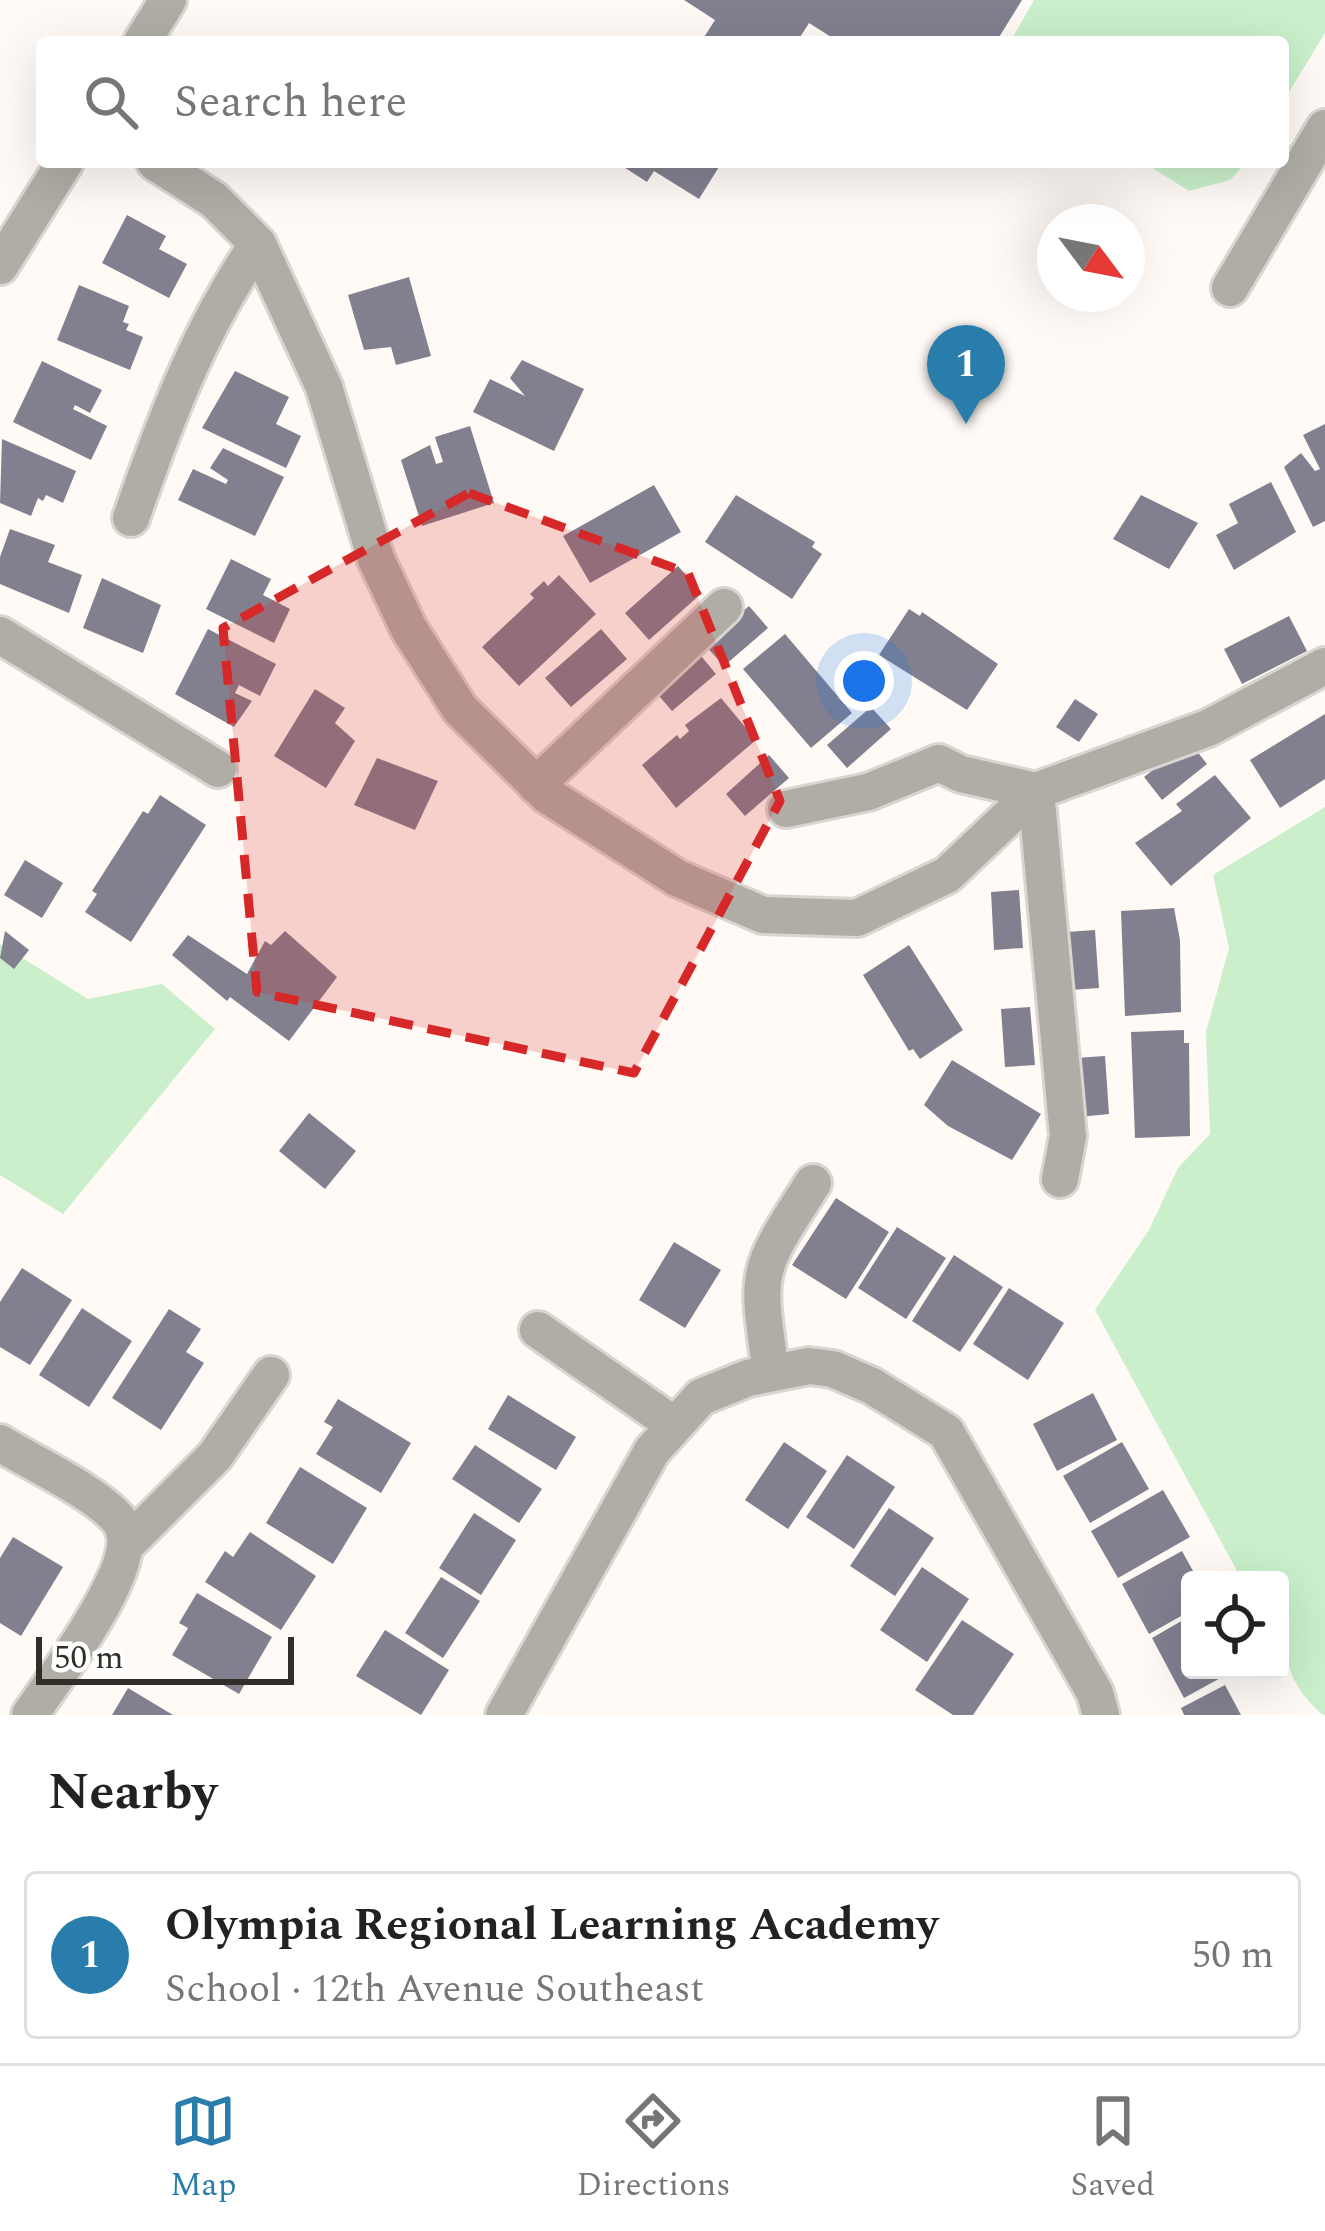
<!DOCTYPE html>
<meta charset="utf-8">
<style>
:root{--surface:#fff;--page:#f6f6f6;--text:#222;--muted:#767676;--line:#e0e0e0;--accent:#287dad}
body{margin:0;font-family:Spectral,serif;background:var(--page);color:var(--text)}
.controls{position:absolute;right:36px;bottom:36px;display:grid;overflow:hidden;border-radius:12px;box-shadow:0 12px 48px #0002}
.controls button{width:108px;height:108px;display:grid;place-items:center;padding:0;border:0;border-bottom:3px solid var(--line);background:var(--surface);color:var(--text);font:60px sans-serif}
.compass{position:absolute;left:1037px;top:204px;width:108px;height:108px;border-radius:50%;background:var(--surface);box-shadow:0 12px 48px #0002;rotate:122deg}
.scale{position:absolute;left:36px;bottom:30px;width:258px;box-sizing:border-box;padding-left:12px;border:6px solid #312d28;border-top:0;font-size:33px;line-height:42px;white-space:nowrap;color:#312d28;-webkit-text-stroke:9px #fff;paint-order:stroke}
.you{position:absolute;left:864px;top:681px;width:42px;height:42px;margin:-30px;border:9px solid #fff;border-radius:50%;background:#1a73e8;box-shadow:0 0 0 18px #1a73e833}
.badge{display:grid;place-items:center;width:78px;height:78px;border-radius:50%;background:var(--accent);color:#fff;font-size:39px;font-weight:700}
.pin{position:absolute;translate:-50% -99px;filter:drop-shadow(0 3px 6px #0008)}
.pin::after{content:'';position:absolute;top:63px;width:42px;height:36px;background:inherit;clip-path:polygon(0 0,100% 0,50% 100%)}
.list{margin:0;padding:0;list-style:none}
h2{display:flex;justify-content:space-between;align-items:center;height:156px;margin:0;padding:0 48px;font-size:51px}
h2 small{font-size:39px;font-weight:400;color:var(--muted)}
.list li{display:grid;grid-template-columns:78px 1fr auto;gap:36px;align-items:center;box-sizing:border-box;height:168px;margin:0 24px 24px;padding:0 24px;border:3px solid var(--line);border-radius:12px}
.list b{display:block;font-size:45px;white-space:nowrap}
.list p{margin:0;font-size:39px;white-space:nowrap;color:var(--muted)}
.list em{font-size:39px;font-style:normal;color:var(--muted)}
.icon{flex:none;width:66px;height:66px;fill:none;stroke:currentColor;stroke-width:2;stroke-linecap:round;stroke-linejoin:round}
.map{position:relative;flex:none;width:1325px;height:1715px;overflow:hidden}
.search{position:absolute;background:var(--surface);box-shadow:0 12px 48px #0002;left:36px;right:36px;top:36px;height:132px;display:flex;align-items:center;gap:30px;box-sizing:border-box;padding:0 42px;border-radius:12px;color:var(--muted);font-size:45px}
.sheet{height:348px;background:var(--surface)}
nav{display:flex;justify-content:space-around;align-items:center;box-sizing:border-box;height:168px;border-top:3px solid var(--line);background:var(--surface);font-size:33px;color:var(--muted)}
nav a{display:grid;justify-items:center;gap:6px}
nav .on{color:var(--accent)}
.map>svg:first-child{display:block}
.green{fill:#caefca}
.building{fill:#82808f}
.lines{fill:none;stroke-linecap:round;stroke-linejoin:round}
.minor-casing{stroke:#dad5d0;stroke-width:42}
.minor{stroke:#afada6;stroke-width:36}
.marked{fill:#d62828;fill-opacity:0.2;stroke:#d62828;stroke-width:9;stroke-dasharray:24 15;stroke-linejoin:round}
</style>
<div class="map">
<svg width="1325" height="1715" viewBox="0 0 1325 1715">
<rect width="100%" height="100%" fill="#fffaf5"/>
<path class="green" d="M1034 0H1325V33L1283 102V42H1010Z
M1143 162H1247L1230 180 1189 191Z
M1325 807V1715H1323C1279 1679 1280 1632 1280 1580H1242L1095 1310 1149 1230 1178 1168 1210 1134 1206 1032 1229 948 1213 875Z
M0 944 88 999 162 984 215 1029 63 1214 0 1175Z"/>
<path class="building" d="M684 0H1022L996 42H839L809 23 797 42H701L715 20Z
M616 162H722L699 199 654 171 647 182Z
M127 215 166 236 159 249 187 264 169 298 102 263Z
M409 277 431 356 396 365 391 347 364 350 348 295Z
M79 285 129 306 123 322 129 324 126 330 143 337 130 370 57 340Z
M522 360 584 389 554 451 473 412 490 379 525 396 510 378Z
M42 361 102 390 90 413 75 405 73 409 107 426 91 460 13 422Z
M235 371 289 397 276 424 301 436 286 468 202 428Z
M1325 424V521L1313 527 1284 467 1301 453 1315 471 1320 469 1303 435Z
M470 426 494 503 422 526 401 460 430 445 436 464 443 462 435 437Z
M2 439 76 471 63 503 46 495 43 501 38 498 31 516 0 503Z
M223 448 284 477 255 536 178 500 193 469 226 484 228 480 210 468Z
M1271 482 1296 532 1234 570 1216 535 1238 523 1229 504Z
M654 485 681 532 590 583 563 536Z
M736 495 815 542 812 547 822 554 792 599 705 542Z
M1141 495 1198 523 1169 569 1113 539Z
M10 529 55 545 48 562 82 575 69 613 0 584V557Z
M231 559 271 579 263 595 290 609 274 643 206 609Z
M678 566 702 593 649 640 625 613Z
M559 575 596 614 519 686 482 647 534 598 530 594 544 581 548 586Z
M102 578 161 605 143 653 83 628Z
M749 606 768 628 724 666 704 644Z
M909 609 920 616 922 612 998 664 967 710 879 655Z
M1289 616 1307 651 1242 684 1224 649Z
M208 629 276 664 260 696 239 685 235 693 252 701 234 727 175 694Z
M601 629 627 659 571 707 545 678Z
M785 634 852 713 811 748 743 669Z
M697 651 716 674 672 711 653 689Z
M315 689 345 708 335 723 355 741 326 788 274 756Z
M721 698 756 740 676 808 642 765 677 735 680 739 689 731 685 725Z
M1075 699 1098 714 1079 742 1056 727Z
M871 707 891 729 847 768 827 745Z
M1325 714V779L1280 808 1250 760Z
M1189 741 1207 764 1162 800 1144 777Z
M769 755 789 778 745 816 726 794Z
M377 758 438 781 415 830 354 805Z
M1215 775 1251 818 1171 886 1135 843 1182 811 1176 804Z
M160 795 206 825 131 942 85 912 97 894 92 891 143 811 148 814Z
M25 860 63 883 42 918 4 895Z
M1019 890 1023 948 994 950 991 892Z
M1174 908 1180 940 1181 1012 1125 1016 1121 911Z
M1095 930 1099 988 1070 990 1066 932Z
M5 931 29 950 14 969 0 958Z
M285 931 337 977 289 1041 230 997 227 1001 172 955 188 935 247 974 265 941 271 945Z
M909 945 963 1030 920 1059 913 1049 909 1051 863 975Z
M1030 1007 1035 1065 1005 1067 1001 1009Z
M1184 1030V1043H1189L1190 1136 1135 1138 1131 1032Z
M1105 1056 1109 1114 1079 1117 1075 1058Z
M952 1060 1041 1114 1012 1160 948 1126 924 1105Z
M309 1113 356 1151 325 1189 279 1151Z
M836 1198 889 1232 846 1299 792 1265Z
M897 1227 946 1258 906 1319 858 1288Z
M674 1242 721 1270 685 1328 639 1300Z
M954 1255 1003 1287 960 1352 912 1321Z
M22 1268 72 1300 30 1365 0 1347V1302Z
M1009 1288 1064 1323 1028 1380 973 1344Z
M82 1308 132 1341 89 1407 39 1375Z
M169 1309 201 1329 186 1352 204 1363 161 1430 112 1398Z
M1093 1393 1117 1440 1057 1471 1033 1424Z
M508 1395 576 1437 556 1470 488 1429Z
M338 1399 411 1443 381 1493 316 1454 333 1427 324 1422Z
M784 1442 827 1471 788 1529 745 1500Z
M1122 1442 1149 1489 1090 1523 1063 1476Z
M475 1445 542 1489 519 1523 452 1479Z
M847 1455 895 1487 854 1549 806 1517Z
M300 1467 367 1508 333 1564 266 1523Z
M1163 1490 1190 1537 1118 1578 1091 1531Z
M889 1508 934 1538 895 1596 850 1566Z
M474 1513 516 1540 481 1595 439 1568Z
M250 1532 316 1576 281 1630 205 1582 225 1551 233 1557Z
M13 1537 63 1567 21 1636 0 1623V1558Z
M1182 1551 1198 1580H1190V1611L1149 1634 1122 1584Z
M922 1567 969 1599 927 1662 880 1630Z
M441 1577 480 1601 443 1658 405 1633Z
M197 1593 272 1637 239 1694 172 1655 188 1628 179 1623Z
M1190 1616V1670H1235L1184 1698 1152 1638Z
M962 1620 1014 1654 973 1715H953L915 1690Z
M385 1630 449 1670 421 1715 356 1676Z
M1225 1685 1241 1715H1184L1181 1708Z
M128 1688 173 1715H112Z"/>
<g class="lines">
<defs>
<path id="minor" d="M142 42 168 0
M155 162 214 200 258 244 324 387 376 559 409 629 460 709 547 795 677 878 763 915 857 918 947 875 1036 791 1208 728 1325 666
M0 266 65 162
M1230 288 1325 128
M131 518C165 421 199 329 258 244
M0 635 218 769
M536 785 724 607
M786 809 868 792 939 763 961 774 1036 791 1068 1136 1060 1179
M538 1330 673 1424
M771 1373C756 1267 755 1274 813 1183
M0 1443C32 1463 95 1492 118 1519 151 1557 53 1679 30 1715
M127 1544 215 1456 271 1375
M504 1715 652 1451 701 1397 748 1378 809 1366 833 1369 872 1386 946 1432 1095 1693 1101 1715"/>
</defs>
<use href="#minor" class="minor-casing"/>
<use href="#minor" class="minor"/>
</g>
<path class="marked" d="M469 493 688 573 780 801 634 1073 257 992 223 628Z"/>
</svg>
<div class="controls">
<button><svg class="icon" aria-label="locate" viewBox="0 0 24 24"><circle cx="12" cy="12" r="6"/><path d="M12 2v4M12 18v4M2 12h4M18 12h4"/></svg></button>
</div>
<svg class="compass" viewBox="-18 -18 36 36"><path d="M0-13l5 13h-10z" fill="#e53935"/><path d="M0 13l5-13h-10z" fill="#767676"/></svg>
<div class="scale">50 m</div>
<div class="you"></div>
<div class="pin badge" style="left:966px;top:424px">1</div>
<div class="search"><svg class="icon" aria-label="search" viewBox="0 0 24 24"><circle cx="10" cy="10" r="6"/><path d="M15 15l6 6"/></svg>Search here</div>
</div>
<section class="sheet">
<h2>Nearby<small></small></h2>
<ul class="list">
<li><span class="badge">1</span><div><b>Olympia Regional Learning Academy</b><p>School · 12th Avenue Southeast</p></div><em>50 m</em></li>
</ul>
</section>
<nav>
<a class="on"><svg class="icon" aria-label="map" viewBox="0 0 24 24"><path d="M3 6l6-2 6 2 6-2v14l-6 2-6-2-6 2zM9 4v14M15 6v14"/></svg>Map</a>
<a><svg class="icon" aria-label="directions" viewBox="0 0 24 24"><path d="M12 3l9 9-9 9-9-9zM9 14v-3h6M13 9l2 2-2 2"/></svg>Directions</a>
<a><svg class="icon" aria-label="saved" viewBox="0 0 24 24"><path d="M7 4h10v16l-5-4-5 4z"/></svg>Saved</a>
</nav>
